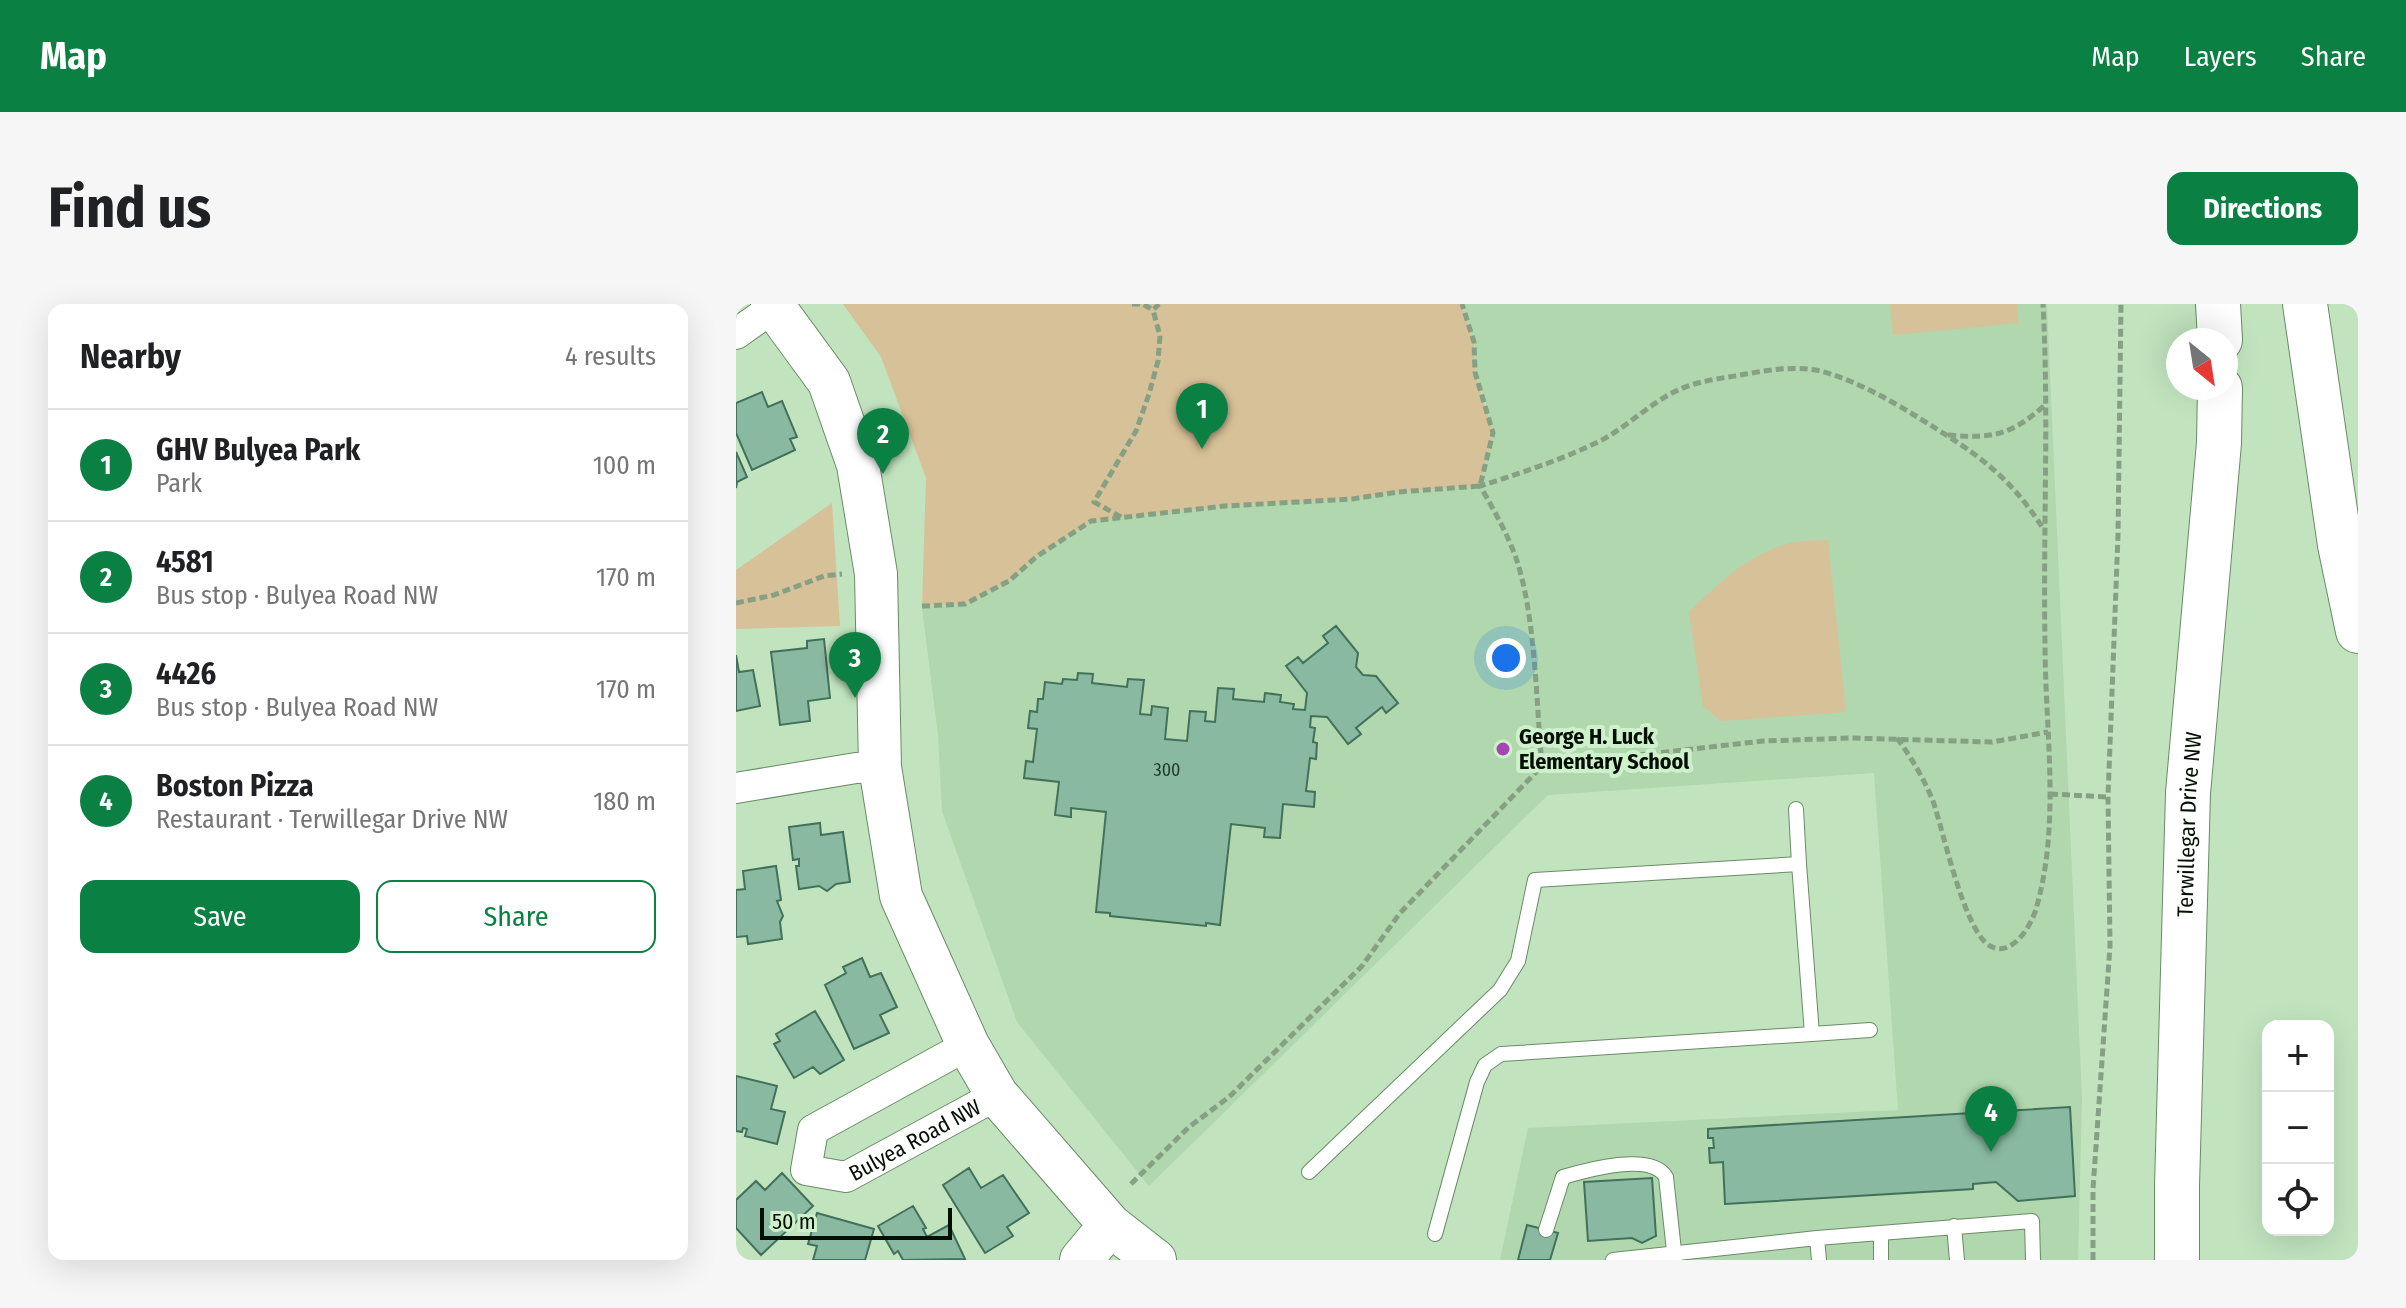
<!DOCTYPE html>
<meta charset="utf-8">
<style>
:root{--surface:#fff;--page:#f6f6f6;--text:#202124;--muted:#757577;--line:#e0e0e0;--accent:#0b8043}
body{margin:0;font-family:"Fira Sans Condensed",sans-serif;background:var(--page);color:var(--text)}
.controls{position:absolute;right:24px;bottom:24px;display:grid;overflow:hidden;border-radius:16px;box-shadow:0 8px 32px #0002}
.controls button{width:72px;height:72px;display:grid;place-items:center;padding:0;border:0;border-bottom:2px solid var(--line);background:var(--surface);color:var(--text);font:40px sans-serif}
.compass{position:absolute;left:1430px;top:24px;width:72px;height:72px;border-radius:50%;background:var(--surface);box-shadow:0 8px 32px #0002;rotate:150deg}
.scale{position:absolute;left:24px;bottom:20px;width:192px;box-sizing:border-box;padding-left:8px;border:4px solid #040e04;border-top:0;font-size:22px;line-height:28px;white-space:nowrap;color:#040e04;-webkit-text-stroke:6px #cef1cb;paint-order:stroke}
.you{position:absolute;left:770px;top:354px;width:28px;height:28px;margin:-20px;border:6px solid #fff;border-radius:50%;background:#1a73e8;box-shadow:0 0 0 12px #1a73e833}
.badge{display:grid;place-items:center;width:52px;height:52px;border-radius:50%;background:var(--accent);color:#fff;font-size:26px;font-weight:700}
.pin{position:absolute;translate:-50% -66px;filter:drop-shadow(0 2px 4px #0008)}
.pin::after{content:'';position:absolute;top:42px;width:28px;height:24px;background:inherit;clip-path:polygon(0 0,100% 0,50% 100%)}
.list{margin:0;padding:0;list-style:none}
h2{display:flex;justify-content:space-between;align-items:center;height:104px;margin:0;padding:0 32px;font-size:34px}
h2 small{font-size:26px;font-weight:400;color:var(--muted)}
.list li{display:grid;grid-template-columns:52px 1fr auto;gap:24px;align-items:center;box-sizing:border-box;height:112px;padding:0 32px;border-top:2px solid var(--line)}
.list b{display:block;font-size:30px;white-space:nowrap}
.list p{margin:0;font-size:26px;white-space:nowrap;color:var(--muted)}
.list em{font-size:26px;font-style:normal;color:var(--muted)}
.actions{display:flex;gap:16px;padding:24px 32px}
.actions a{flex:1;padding:18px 0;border:2px solid var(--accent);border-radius:16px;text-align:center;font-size:28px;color:var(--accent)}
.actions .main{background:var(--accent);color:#fff}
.icon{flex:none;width:44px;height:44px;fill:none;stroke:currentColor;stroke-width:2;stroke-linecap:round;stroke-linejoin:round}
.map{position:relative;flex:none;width:1622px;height:956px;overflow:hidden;border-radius:16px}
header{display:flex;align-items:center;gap:48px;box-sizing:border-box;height:112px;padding:0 40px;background:var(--accent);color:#fff}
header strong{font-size:38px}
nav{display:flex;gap:44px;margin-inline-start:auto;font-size:28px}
.intro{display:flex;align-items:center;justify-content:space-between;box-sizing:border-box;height:192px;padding:0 48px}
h1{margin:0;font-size:56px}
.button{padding:20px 36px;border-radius:16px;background:var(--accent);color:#fff;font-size:28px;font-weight:700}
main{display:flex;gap:48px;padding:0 48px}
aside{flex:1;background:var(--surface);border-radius:16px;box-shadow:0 8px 32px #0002}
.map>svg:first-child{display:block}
.built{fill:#b0d7ad}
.green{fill:#d7c198}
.building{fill:#89baa1;stroke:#42715b;stroke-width:2}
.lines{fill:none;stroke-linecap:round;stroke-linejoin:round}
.lane-casing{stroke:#6a8a67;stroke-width:16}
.street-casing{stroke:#6a8a67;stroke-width:32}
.secondary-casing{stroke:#6a8a67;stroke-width:44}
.primary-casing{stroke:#6a8a67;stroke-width:46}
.path{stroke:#85a083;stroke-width:5;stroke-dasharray:8 4;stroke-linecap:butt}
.lane{stroke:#fff;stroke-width:14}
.street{stroke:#fff;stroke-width:30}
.secondary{stroke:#fff;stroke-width:42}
.primary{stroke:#fff;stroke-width:44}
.poi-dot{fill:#a447b1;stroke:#cef1cb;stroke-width:3}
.labels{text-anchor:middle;stroke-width:8;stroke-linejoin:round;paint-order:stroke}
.number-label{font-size:18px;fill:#25392b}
.poi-label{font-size:22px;font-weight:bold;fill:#040e04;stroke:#cef1cb;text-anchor:start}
.street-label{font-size:22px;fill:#040e04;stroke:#cef1cb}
</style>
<header>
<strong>Map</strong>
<nav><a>Map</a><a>Layers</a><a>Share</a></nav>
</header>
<div class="intro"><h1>Find us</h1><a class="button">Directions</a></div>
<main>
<aside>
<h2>Nearby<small>4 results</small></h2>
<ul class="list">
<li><span class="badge">1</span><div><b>GHV Bulyea Park</b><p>Park</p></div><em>100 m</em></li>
<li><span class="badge">2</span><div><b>4581</b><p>Bus stop · Bulyea Road NW</p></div><em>170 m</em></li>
<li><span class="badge">3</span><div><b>4426</b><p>Bus stop · Bulyea Road NW</p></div><em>170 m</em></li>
<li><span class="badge">4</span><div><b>Boston Pizza</b><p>Restaurant · Terwillegar Drive NW</p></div><em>180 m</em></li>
</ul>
<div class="actions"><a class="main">Save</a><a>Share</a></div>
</aside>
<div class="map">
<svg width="1622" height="956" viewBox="0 0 1622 956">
<rect width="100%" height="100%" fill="#c1e4be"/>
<path class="built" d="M726 0H1311L1346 795 1342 956H764L792 824 1162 806 1138 469 812 491 413 882 281 718 206 507 202 431 186 303 229 300 273 277 300 253 355 217 489 202 616 195 662 188 744 182 748 161 751 103 739 68 738 38Z"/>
<path class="green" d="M107 0H726L738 38 739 68 757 129 744 182 662 188 616 195 489 202 356 217 300 253 273 277 229 300 186 302 190 174 145 53Z
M1154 0H1281L1283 19 1157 31Z
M96 199 104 322 0 325V266Z
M1092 236 1110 408 985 417 967 402 953 308C983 279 1013 250 1054 239 1066 236 1080 237 1092 236Z"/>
<path class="building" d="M26 88 32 103 46 97 61 133 54 135 59 146 16 166 0 129V99Z
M0 148 11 173 1 178 0 184Z
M600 322 622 349 620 363 627 371 640 372 662 399 650 409 646 403 620 424 625 430 612 440 591 413 575 412 574 423 579 424 577 438 581 439 580 455 574 454 570 487 579 488 578 503 547 500 544 534 528 533 529 524 495 520 484 621 470 619V622L374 612V609L360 608 370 508 335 504V513L319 511 323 478 288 474 290 457 297 458 301 425 292 424 294 407 301 408 302 395H307L309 378 326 380 327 375 341 376 342 369 357 370 356 379 391 383 392 375 408 376 404 410 415 411 416 402 432 404 429 435 451 437 454 407 470 408 469 417 479 418 482 384 498 385 497 395 528 398 529 389 545 391 544 398 558 400 557 405 569 406 571 389 550 362 562 353 567 359 592 339 587 332Z
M88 335 94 394 72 397 74 417 44 421 35 348 71 344V337Z
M0 351 3 368 17 366 24 402 0 407Z
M84 519 85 531 107 528 114 578 100 580 91 587 83 582 63 585 60 562H63V555L57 556 53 523Z
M40 562 45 596 41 597 47 612 44 618 46 635 12 640 11 632 0 633V586L9 585 7 567Z
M126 654 134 673 145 669 161 703 144 711 153 729 118 745 89 681 110 669 107 663Z
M79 707 108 756 84 770 77 763 58 774 38 740 44 737 40 730Z
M0 772 41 782 35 805 49 808 41 840 9 832 11 825 7 824 6 828 0 827Z
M1334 803 1339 892 1282 897 1260 878 1237 880V885L989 900 987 858 974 859 973 844H978L977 834H972V825Z
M233 864 245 884 267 871 293 909 271 923 277 932 249 949 207 881Z
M46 869 77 902 25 951 0 924V896L20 877 29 886Z
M916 874 920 932 906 939 896 934 852 937 848 878Z
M177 902 190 924 187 925 191 933 213 921 229 955 167 956 162 947 158 950 142 922Z
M81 909 138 925 129 956H77L81 942 72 940Z
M791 921 822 929 814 956H782Z"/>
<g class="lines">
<defs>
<path id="lane" d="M1060 505 1063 560
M1076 730 1134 726
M573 868 764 686 782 657 799 576 1063 560 1076 730 765 750 749 761 741 778 699 930
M1218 922 1221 956
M810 926 827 873C851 866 915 848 930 873L939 956
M1145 931V956
M1081 934 1083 956
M877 956 1081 934 1296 917 1297 956"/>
<g id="street">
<path d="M0 30 38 3"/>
<path d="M0 484 120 464 144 463"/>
<path id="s1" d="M232 741 77 826 70 866 110 873 261 791"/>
</g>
<path id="secondary" d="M36 0 93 78 122 161 140 270 144 463 165 592 232 741 261 791 374 921 419 956
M345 956 374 921"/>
<g id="primary">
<path d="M1482 0 1484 36"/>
<path d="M1569 0 1604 241 1622 327"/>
<path id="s2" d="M1441 956V882L1452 489 1483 139 1484 84"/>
</g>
</defs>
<use href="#lane" class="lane-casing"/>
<use href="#street" class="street-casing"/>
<use href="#secondary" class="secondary-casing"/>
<use href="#primary" class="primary-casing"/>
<path class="path" d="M396 0H407L417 6 423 0
M1212 131C1256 135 1275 131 1308 102
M385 213 358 198 400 127 413 90 422 57 424 32 417 6
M0 299 38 291 88 272 106 270
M186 302 229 300 273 277 300 253 355 217 489 202 616 195 662 188 744 182 757 129 739 68 738 38 726 0
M1161 434C1175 453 1188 475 1197 497 1208 529 1228 627 1254 642 1276 654 1295 622 1300 605 1325 519 1309 427 1309 339 1307 226 1313 113 1307 0
M806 462 1027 437 1115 434 1256 438 1312 428
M1314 490 1372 493
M395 880 453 823 493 793 626 662 664 609 806 462C800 399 800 313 780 254 771 229 758 206 744 182 785 169 825 156 864 137 891 123 913 100 940 87 959 78 979 75 999 72 1026 67 1056 61 1084 67 1117 75 1154 96 1183 114 1238 148 1273 170 1308 226
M1357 956V885L1374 642 1372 493 1382 231 1385 0"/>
<use href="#lane" class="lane"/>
<use href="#street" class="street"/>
<use href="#secondary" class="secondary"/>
<use href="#primary" class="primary"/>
</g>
<circle class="poi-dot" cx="767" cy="445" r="8"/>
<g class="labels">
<g class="number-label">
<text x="431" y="472">300</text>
</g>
<g class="poi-label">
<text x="783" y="440">George H. Luck<tspan x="783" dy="25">Elementary School</tspan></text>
</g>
<g class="street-label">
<text dy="8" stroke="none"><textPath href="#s2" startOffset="436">Terwillegar Drive NW</textPath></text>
<text dy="8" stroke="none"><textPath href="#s1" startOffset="336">Bulyea Road NW</textPath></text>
</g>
</g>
</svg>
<div class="controls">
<button>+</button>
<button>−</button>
<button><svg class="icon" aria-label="locate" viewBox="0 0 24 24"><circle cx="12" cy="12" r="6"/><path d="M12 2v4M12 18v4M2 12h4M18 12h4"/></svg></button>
</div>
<svg class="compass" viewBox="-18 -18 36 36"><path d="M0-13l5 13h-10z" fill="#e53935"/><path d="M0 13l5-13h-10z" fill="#757577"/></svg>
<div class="scale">50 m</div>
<div class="you"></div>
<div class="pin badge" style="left:466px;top:145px">1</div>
<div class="pin badge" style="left:147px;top:170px">2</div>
<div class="pin badge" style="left:119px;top:394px">3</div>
<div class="pin badge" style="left:1255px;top:848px">4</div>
</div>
</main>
